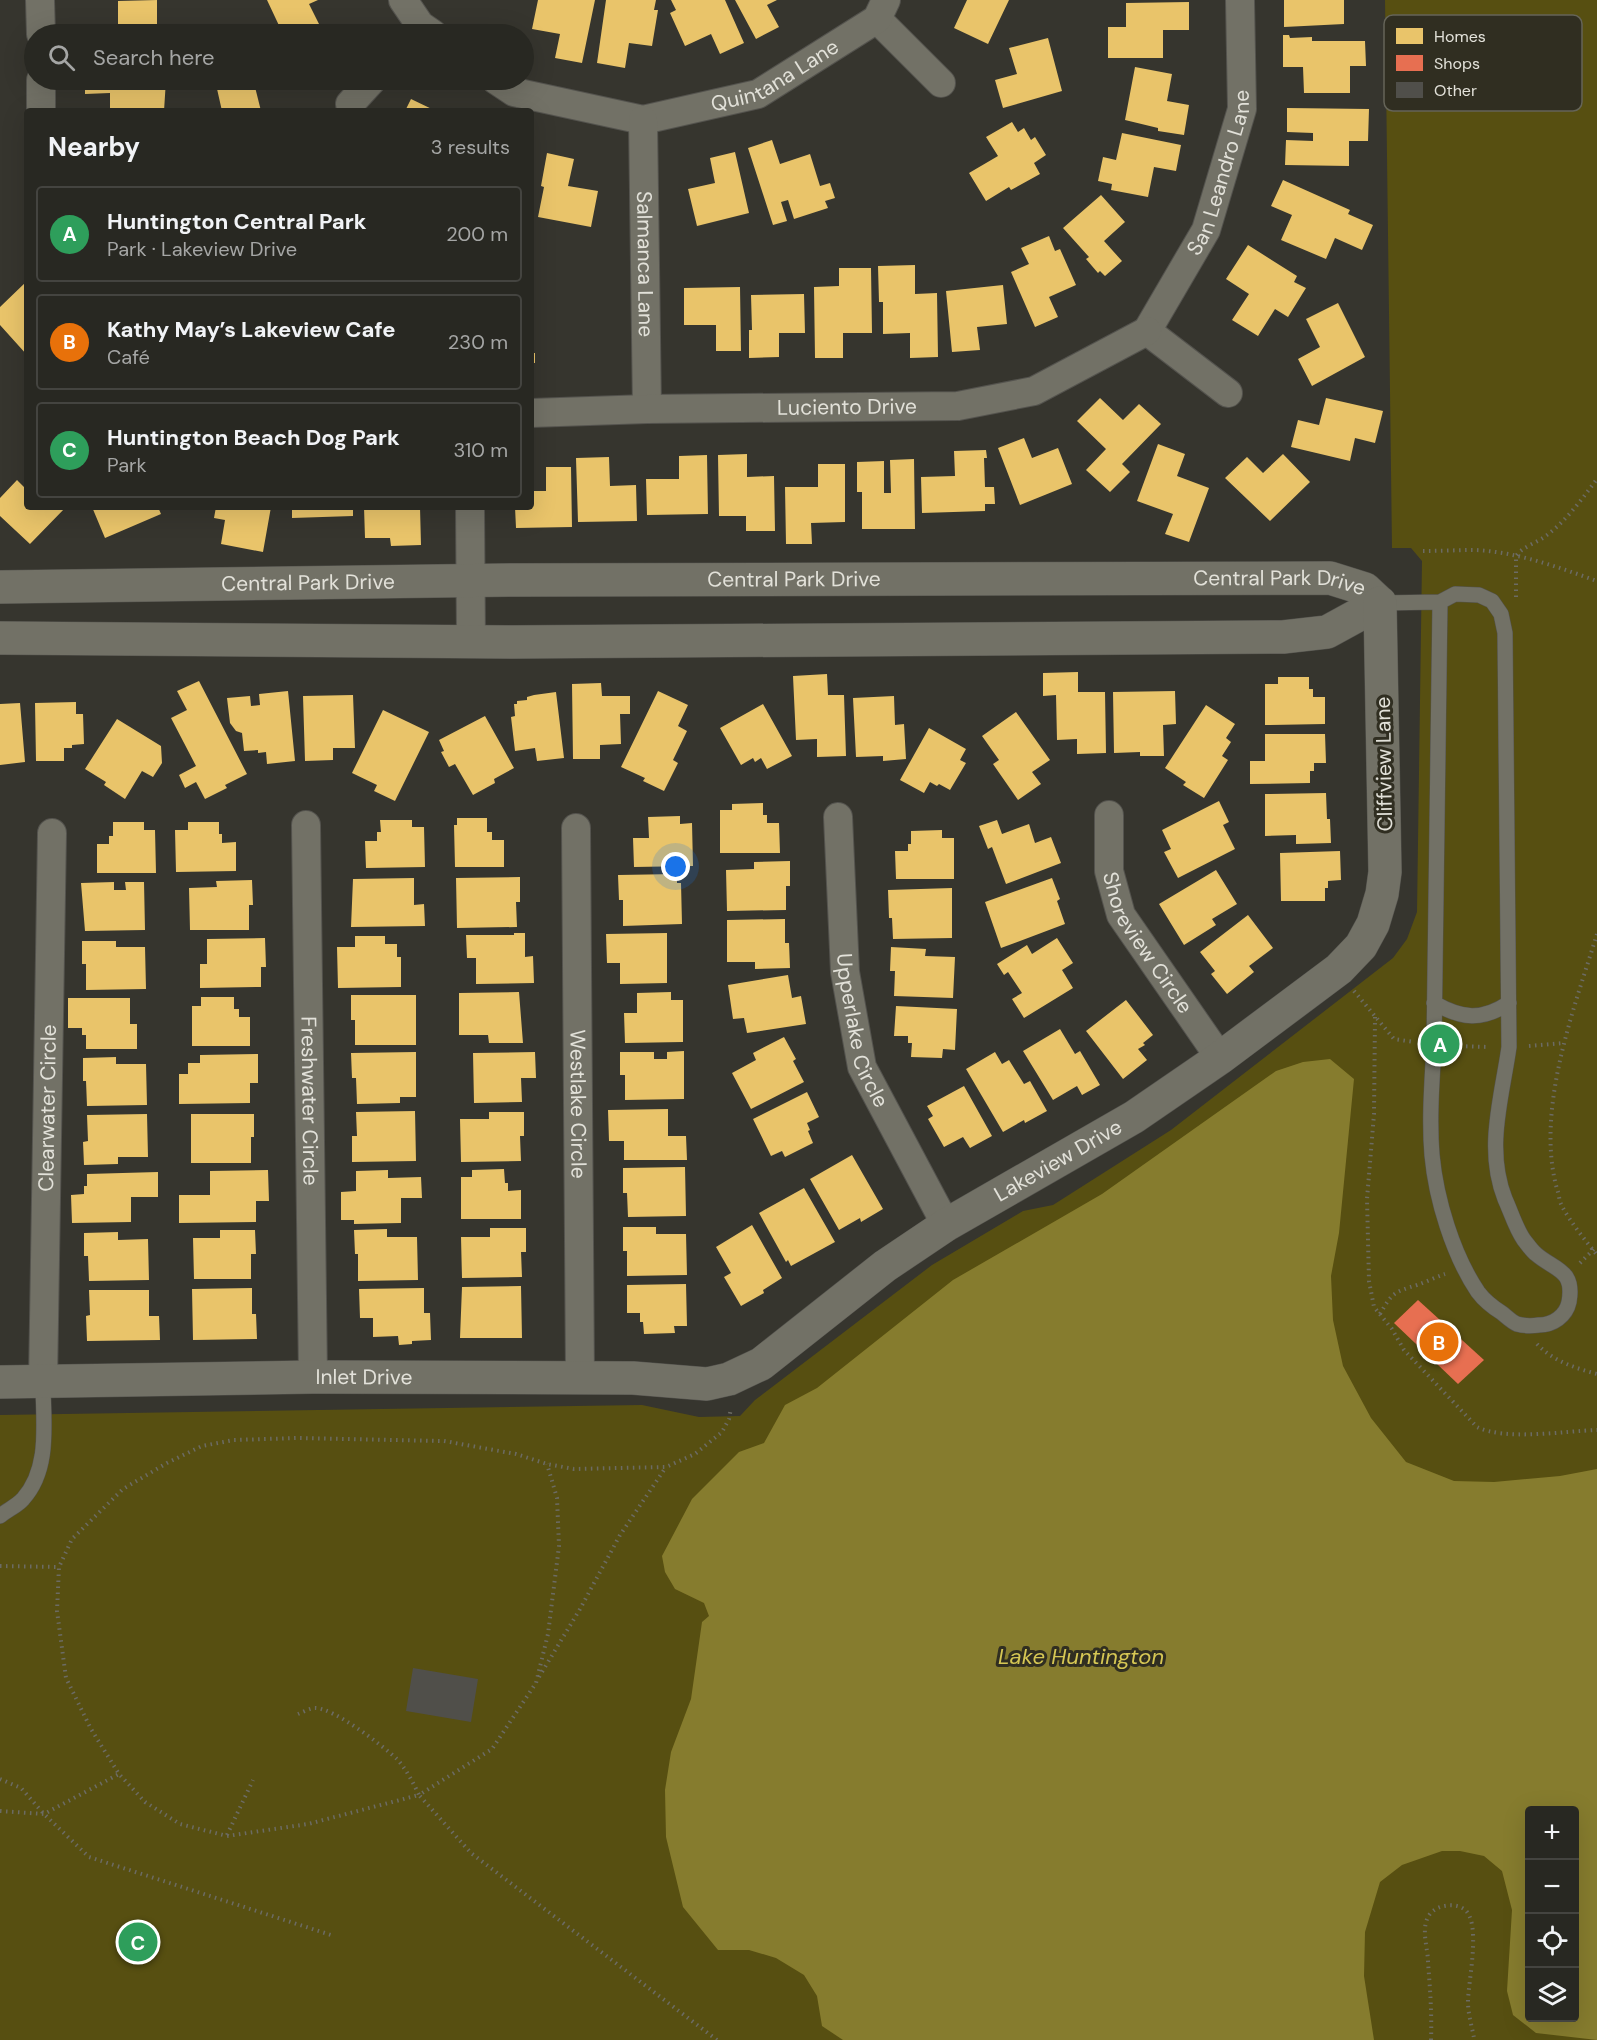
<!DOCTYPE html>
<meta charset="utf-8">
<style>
:root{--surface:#282822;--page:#34342f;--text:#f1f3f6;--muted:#a5a6a5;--line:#444440;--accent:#d93025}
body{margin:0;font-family:"DM Sans",sans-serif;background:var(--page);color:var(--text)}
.controls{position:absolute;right:18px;bottom:18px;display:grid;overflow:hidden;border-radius:6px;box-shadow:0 6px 24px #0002}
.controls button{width:54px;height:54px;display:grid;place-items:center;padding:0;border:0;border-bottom:2px solid var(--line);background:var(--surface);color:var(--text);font:30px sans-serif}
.you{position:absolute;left:676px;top:867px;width:21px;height:21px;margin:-15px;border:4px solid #fff;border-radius:50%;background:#1a73e8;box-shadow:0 0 0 9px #1a73e833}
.badge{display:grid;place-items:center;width:39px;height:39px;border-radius:50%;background:var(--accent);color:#fff;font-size:20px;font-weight:700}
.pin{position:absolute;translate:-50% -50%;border:3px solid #fff;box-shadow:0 2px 6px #0006}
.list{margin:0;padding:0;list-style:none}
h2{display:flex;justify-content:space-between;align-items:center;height:78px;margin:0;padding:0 24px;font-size:26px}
h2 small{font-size:20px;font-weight:400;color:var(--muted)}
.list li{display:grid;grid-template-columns:39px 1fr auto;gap:18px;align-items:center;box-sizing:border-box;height:96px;margin:0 12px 12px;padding:0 12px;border:2px solid var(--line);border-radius:6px}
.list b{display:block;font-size:22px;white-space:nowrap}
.list p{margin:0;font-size:20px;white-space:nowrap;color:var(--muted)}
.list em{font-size:20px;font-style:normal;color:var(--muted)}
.icon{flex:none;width:33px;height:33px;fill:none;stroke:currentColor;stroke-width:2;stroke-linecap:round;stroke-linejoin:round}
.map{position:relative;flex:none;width:1597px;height:2040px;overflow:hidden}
.search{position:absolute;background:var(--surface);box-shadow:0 6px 24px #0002;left:24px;top:24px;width:510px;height:66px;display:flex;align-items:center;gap:15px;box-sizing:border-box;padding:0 21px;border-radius:33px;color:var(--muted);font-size:22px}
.panel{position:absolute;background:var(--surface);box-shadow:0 6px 24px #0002;left:24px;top:108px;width:510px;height:402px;border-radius:6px}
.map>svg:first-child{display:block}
.green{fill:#574f11;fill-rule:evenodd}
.water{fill:#867c2e;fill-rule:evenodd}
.homes{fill:#e9c46a}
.shops{fill:#e76f51}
.building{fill:#504f4a}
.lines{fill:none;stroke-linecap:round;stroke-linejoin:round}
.service-casing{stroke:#54534e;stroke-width:16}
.minor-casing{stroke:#54534e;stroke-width:30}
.tertiary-casing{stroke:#54534e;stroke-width:34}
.path{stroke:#6c6b63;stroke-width:4;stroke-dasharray:1.5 4.5;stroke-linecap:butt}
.service{stroke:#727166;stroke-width:15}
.minor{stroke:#727166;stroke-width:28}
.tertiary{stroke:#727166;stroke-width:33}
.labels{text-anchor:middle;stroke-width:6;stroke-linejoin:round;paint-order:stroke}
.street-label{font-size:21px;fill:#e2e1d9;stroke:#302e21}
.water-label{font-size:22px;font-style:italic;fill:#d6c754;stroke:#302e21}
.key{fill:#302e21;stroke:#656458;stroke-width:1.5}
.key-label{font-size:16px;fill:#e2e1d9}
</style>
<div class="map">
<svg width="1597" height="2040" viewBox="0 0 1597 2040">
<rect width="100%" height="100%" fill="#36352e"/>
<path class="green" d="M1385 0H1597V2040H0V1415L642 1405 699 1417 740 1416 755 1400 932 1265 1023 1211 1053 1205 1171 1130 1393 958 1407 939 1417 912 1422 561 1411 548H1392ZM1530 1810H1574V2018H1530Z"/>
<path class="water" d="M1330 1059 1354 1079 1339 1233 1331 1276 1333 1320 1343 1366 1371 1418 1406 1462 1454 1481 1494 1482 1560 1476 1597 1469V2040L1536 2033 1513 2015 1507 1991 1512 1910 1502 1871 1484 1856 1460 1851H1442L1402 1865 1380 1882 1365 1932 1364 1976 1374 2040H843L822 2026 817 1996 804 1975 776 1958 749 1950H718L683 1907 666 1837 665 1790 671 1752 691 1699 702 1622 709 1616 704 1603 675 1589 665 1572 662 1556 692 1499 739 1452 764 1443 785 1405 817 1388 953 1280 1102 1194 1276 1071 1303 1062ZM1530 1810H1574V2018H1530Z"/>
<path class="homes" d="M157 0V34H93V29H118V1Z
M267 0H318L309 4 324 34H283Z
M538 0H595L582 63 555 58 560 34 532 29Z
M606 0H656L654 10H658L652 46 629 43 625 68 597 63Z
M671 0H725L744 43 720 54 711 34 685 46 670 13 676 10Z
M735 0H777L767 5 779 27 756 39Z
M967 0H1009L988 44 954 28Z
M1284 0H1344V24L1284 27Z
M1189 2V30H1163V58H1108V27H1126V3Z
M1283 35H1289L1290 38 1312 37V41H1365L1366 66H1350V93H1304L1303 67H1283Z
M1048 38 1062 91 1003 108 995 80 1017 74 1009 48Z
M1135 67 1172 74 1167 101 1189 105 1184 135 1158 131V128L1125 120Z
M85 80H166L164 111H110V93L85 94Z
M215 80H280V81L255 87 261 111H222Z
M411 99 436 111H405Z
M1287 108 1369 109 1368 141H1349V166L1285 165 1286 140 1313 141V133L1287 132Z
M1012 122 1018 132 1024 128 1031 140 1035 137 1046 155 1034 163 1040 174 1011 190 1009 187 986 201 969 173 998 156 986 137Z
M1122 133 1181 145 1176 171 1154 167 1148 197 1111 190 1112 184 1098 181 1103 157 1116 160Z
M772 140 780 164 810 154 820 186 830 183 835 198 825 201 828 208 794 219 788 200 781 202 787 221 773 225 748 148Z
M735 152 749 213 697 226 688 189 715 183 710 158Z
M547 153 574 159 568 186 598 191 591 227 538 217 544 187 541 186Z
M1283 180 1350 210 1348 214 1373 225 1362 250 1335 238 1326 259 1281 240 1292 215 1271 206Z
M1101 195 1125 222 1104 241 1122 261 1105 276 1100 271 1098 273 1086 259 1089 257 1063 228Z
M1049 236 1055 251 1060 249 1076 285 1049 297 1058 317 1035 327 1011 272 1029 264 1021 248Z
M1248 245 1297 276 1294 282 1306 288 1288 317 1275 309 1258 336 1232 320 1249 294 1226 279Z
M915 265V294L937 293 938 357 910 358V333L883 334V302H879L878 266Z
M839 268H871L872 333H843V358H815L814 287 839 286Z
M27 281V355L0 325V307Z
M1003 285 1007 324 977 327 980 350 952 352 946 291Z
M740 287 741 351H716V325H684V288Z
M804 294 805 333H779V357L749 358V330H752L751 295Z
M1338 303 1365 357 1312 386 1298 359 1320 347 1306 319Z
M531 353H535V363H531Z
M1100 398 1123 420 1139 404 1161 424 1122 464 1130 472 1110 492 1086 470 1106 449 1077 421Z
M1326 398 1383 411 1375 443 1355 438 1350 461 1291 447 1298 420 1319 425Z
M1024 438 1032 458 1058 448 1072 484 1020 505 998 448Z
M1158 444 1185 454 1177 476 1209 488 1189 542 1165 534 1173 514 1137 501Z
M986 450 987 458H984L985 487H994L995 504H985V511L922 513 921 477 955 476 954 451Z
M747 454V477L774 476 775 531H746V516H719L718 455Z
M1283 454 1310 482 1270 521 1225 478 1247 457 1263 473Z
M707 455 708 514 647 515 646 479H679V456Z
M609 457 610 486 636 485 637 521 578 522 576 458Z
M914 459 915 529H862V492H857V462L884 461V493H891L890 460Z
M818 464H845V522L811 523 812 544H786L785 487H818Z
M546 467H571L572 527 516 528 515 507H531V491H546Z
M17 480 27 490V507H66L30 544 0 516V498Z
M92 507H158L161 514 105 538Z
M216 507H271L263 552 221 544 225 520 214 518Z
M292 507H353V516L292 518Z
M364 507H420L421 545 391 546 390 538H365Z
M1078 672V692H1105L1106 753 1077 754V739L1057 740 1056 695 1043 696V673Z
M827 674 828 695H844L846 756 817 757V739L796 740 793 676Z
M1278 677H1309V689H1313V697H1325V724L1265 725V684H1278Z
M199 681 247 774 225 785 227 788 205 799 196 782 185 788 179 775 196 766 171 718 187 710 177 691Z
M601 683 602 696H630V714H620L621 744 600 745V759H573L572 684Z
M288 691 295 761 267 764 266 752 258 753V750L244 751 242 733 236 731 230 723 227 698 250 696 251 706 260 705 259 694Z
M658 691 688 705 678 726 687 731 673 760 678 763 664 791 643 781 645 778 621 767Z
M1175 691 1176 724 1163 725 1164 756H1140V752L1114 753 1113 692Z
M556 692 564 758 537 761 535 748 515 751 511 717 515 716 514 704H517V701L527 700V697L534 695Z
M353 695 355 748H333V760L305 761 303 696Z
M894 696 895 725 904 724 906 759 883 761V756L856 757 853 698Z
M76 702V714H83L84 744 72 745V748H64V761H36L35 703Z
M20 703 25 762 0 765V704Z
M763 704 792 756 767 769 761 758 755 762 753 758 741 765 720 728Z
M1206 705 1235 724 1226 738 1231 742 1222 756 1228 760 1204 798 1183 785 1186 782 1165 768Z
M383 710 429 732 395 801 374 791 377 785 352 773Z
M1016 712 1050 760 1032 772 1041 784 1018 800 993 764 999 760 982 736Z
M485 716 514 768 494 779 495 783 473 795 455 764 449 767 441 752 444 751 439 740Z
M117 719 161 746 162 763 153 777 142 771 125 799 104 785 106 782 85 769Z
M929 728 966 749 960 760 966 763 950 790 939 784 937 786 930 782 924 793 900 780Z
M1265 734H1325L1326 763H1314V771H1310V783L1250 784V761H1265Z
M1326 793 1327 819H1330L1331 843 1296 844V835L1265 836V794Z
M1219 801 1229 822 1223 825 1235 849 1178 878 1164 852 1171 849 1162 830Z
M763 803V815H767V823H779L780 853H720V810H732V804Z
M680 816V824L692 823 693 866 634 867 633 838H649L648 817Z
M457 818H487V832H492V840H504V867H455L454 825H457Z
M380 820H412V827H424L425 867 366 868 365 841H377V832H381Z
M997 820 1002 834 1029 824 1035 843 1051 837 1061 863 1006 884 992 847 988 849 979 826Z
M113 822H144V830H155L156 873H97V844H109V836H113Z
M188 822H219V834H222V843L236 842V871L176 872 175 830H188Z
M942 830V838H954V879H896L895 851H908V844H911V831Z
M1340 851 1341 880 1328 881V888H1325V901H1281L1280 853Z
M790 861V886H786V910L727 911 726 870 754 869V862Z
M1216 870 1237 904 1212 919 1216 925 1184 945 1159 904Z
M677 874V883H681L682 924 623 926V900H619L618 875Z
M520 877V902H516L517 927 457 928 456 878Z
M414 878V905L424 904 425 926 351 927 353 879Z
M1052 878 1060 899 1057 901 1065 924 1001 948 985 902Z
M252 880 253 905H249V930H190L189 888 217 887 216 881Z
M114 882V890H126L125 882H144L145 930 85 931 81 883Z
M952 888V938L893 939 892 918H889L888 890Z
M1248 915 1273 948 1249 966 1254 972 1227 994 1211 974 1215 971 1200 952Z
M785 919V943H789L790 968 755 969V962H727V920Z
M514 933H525V957L533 956 534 983 476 984V958H467L466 935H514Z
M667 933V983L620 984V963H607L606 934Z
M355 936H385V944H397V957H401V987L338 988 337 947H355Z
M265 938 266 967H261V987L200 988V964H207V939Z
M1057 938 1073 963 1062 970 1073 988 1024 1018 1012 999 1022 993 1008 972 1004 975 997 964 1027 945 1032 954Z
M82 941H116V947H145L146 989 86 990V964H82Z
M891 947 926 949 925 956 955 957 953 998 894 996 895 971H890Z
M788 975 792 998 801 996 806 1024 747 1033 744 1018 733 1019 728 985Z
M519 992 523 1043H489L488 1035H459V993Z
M671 992V1000H683V1042L625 1043 624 1013H637V993Z
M351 995H416V1045H355V1020H351Z
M201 997H234V1009H239V1017H250V1046H192V1006H201Z
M68 998H130V1024H137V1049H86V1035H82V1028H68Z
M1126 1000 1153 1035 1143 1043 1145 1045 1138 1049 1147 1060 1123 1079 1086 1031Z
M896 1006 957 1009 955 1050 943 1049 942 1058 911 1057 912 1043H908V1036H894Z
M1060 1029 1075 1054 1080 1051 1100 1085 1082 1095 1077 1086 1053 1100 1023 1051Z
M784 1037 796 1059 793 1061 804 1082 751 1109 732 1073 756 1060 753 1053Z
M684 1051V1099L625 1100V1075H620V1052H654V1059H667V1052Z
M416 1052V1097H400V1103L357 1104 356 1078H352L351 1053Z
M535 1052 536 1078H521L522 1102 474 1103 473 1053Z
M995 1052 1002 1064 1009 1060 1024 1084 1030 1081 1047 1111 1025 1123 1024 1120 1003 1132 966 1069Z
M258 1054V1083H250V1103L179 1104V1074H188V1063H200V1055Z
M116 1057V1064H146L147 1105 87 1106 86 1081H83V1058Z
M964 1086 992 1136 970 1148 963 1137 944 1147 928 1119 933 1116 927 1106Z
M807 1092 819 1117 807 1123 810 1130 808 1131 813 1143 785 1157 782 1151 771 1156 753 1119Z
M668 1109V1136H686L687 1160H624V1141H609L608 1110Z
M415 1111 416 1161 352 1162V1136H357L356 1112Z
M489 1112H524V1136H520L521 1161 461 1162 460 1119H489Z
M147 1114 148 1157H118V1164L84 1165 83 1142 88 1141 87 1115Z
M191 1114H254V1137H251V1163H191Z
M852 1155 883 1209 861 1222 860 1218 839 1230 810 1179Z
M685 1167 686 1216 628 1217 627 1193H623V1168Z
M504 1169 505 1183H508V1191L521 1190V1219H461V1177H472V1170Z
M268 1170 269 1201H256V1222L179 1223V1195H210V1171Z
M388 1170V1178L421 1177 422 1198H401V1223L354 1224V1220H341V1192L356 1191V1171Z
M158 1172V1197H131V1222L72 1223 71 1195 84 1194V1186H87V1174Z
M804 1188 835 1242 791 1266 788 1260 786 1262 759 1213Z
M752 1225 782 1278 763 1290 764 1293 741 1306 724 1277 731 1273 716 1247Z
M623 1227H656V1234H686L687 1275 627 1276V1251H623Z
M490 1228H526V1252H521L522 1277 462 1278 461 1237H490Z
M387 1229V1237H417L418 1280 358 1281V1254H355L354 1230Z
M220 1230H255L256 1254H251V1279H194L193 1238H220Z
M118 1232V1240L148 1239 149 1280 89 1281 88 1256H84V1233Z
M686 1284 687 1326H674L675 1333 644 1334 643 1322H640V1313H627V1285Z
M521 1286 522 1338H460L462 1287Z
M252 1288V1314H256L257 1339 193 1340 192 1289Z
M424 1288V1313H430L431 1340 412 1341V1344L399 1345 398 1336 373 1337V1318H360L359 1289Z
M89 1290H149V1316H159L160 1340 87 1341 86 1316 90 1315Z"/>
<path class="shops" d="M1418 1300 1484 1360 1458 1384 1394 1323Z"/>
<path class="building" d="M413 1668 478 1679 471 1722 406 1711Z"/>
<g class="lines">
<defs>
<path id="service" d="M1380 603 1440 602 1455 594 1479 595 1492 601 1501 614 1505 633 1509 1047C1502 1097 1485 1149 1505 1199 1511 1212 1516 1229 1524 1240 1528 1245 1532 1251 1536 1254 1554 1270 1575 1269 1569 1302 1566 1316 1553 1325 1539 1325 1532 1326 1524 1326 1517 1324 1512 1322 1507 1317 1502 1313 1494 1308 1484 1300 1478 1292 1453 1255 1436 1199 1432 1155 1429 1119 1432 1082 1434 1046L1440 602
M1434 1003C1462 1019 1482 1021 1509 1003
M0 1516C7 1510 17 1506 23 1499 51 1468 43 1421 43 1382"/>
<g id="minor">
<path d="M40 0 41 34"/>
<path d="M403 0 420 25 433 34"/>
<path d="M877 19 941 83"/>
<path d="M41 80V111"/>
<path id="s1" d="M496 80 514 92 643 120 758 94 877 19 886 0"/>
<path d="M350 104 372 80"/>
<path id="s2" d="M643 120 647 409"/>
<path id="s3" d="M1147 331 1206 230 1242 109 1240 0"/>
<path d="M1147 331 1228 393"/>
<path id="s4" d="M531 413 647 409 958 406 1034 391 1147 331"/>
<path d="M470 507 471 642"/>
<path id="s5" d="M1109 815V871L1121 915 1220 1058"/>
<path id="s6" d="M838 817 845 972 862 1067 946 1225"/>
<path id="s7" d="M306 825 313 1377"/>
<path id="s8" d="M576 828 580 1379"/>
<path id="s9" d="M43 1382 52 833"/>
</g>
<g id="tertiary">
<path id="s10" d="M0 587 513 580 1330 578 1365 589 1380 603"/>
<path d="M0 638 513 642 1283 637 1327 632 1380 603"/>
<path id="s11" d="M0 1382 313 1377 633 1378 707 1384 729 1379 761 1364 885 1266 946 1225 1134 1117 1220 1058 1339 969 1361 946 1373 924 1382 894 1385 872 1380 603"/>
</g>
</defs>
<use href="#service" class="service-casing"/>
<use href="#minor" class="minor-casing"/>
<use href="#tertiary" class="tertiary-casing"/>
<path class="path" d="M1423 551C1440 551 1458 550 1475 550 1517 552 1558 567 1597 581
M1516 597V556C1523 546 1537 543 1547 535 1567 520 1582 499 1597 479
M1597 934C1574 1009 1535 1110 1557 1189 1559 1194 1559 1201 1562 1206 1570 1222 1586 1241 1597 1255
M1354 991 1394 1039 1414 1042
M1375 1017 1374 1114 1367 1199 1369 1281 1374 1307 1392 1329 1404 1350 1477 1427C1505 1441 1565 1431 1597 1430
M1454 1046 1489 1047
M1529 1046 1564 1043
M1580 1263 1597 1246
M1380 1314C1392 1293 1394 1292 1417 1285 1426 1282 1436 1277 1445 1274
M1537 1344C1553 1361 1575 1368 1597 1374
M0 1566 59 1567
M539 1677 580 1609 620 1535 666 1467
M298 1714C303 1712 310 1708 315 1708 334 1708 383 1746 397 1759 406 1769 413 1782 419 1795L492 1749 536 1683 548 1634 559 1546 557 1498 547 1464
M0 1779 21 1788 44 1814 89 1857 331 1935
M0 1811 44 1814 119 1774
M227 1835 253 1780
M717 2040 471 1853 419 1795 308 1824 227 1836 180 1824 145 1802 119 1774 91 1729 66 1678 57 1611 59 1567 72 1539 123 1489 167 1463 202 1446 234 1440 298 1438 444 1441 516 1454 547 1464 574 1469 666 1467 695 1454 722 1432 729 1419 731 1408
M1431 2040C1432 2014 1430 1988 1428 1962 1428 1948 1421 1931 1428 1917 1434 1905 1454 1902 1464 1909 1482 1922 1468 1981 1468 2002 1468 2014 1472 2027 1474 2038L1476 2040"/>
<use href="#service" class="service"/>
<use href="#minor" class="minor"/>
<use href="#tertiary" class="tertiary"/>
</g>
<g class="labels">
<g class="street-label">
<text dy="7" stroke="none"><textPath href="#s1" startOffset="294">Quintana Lane</textPath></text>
<text dy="7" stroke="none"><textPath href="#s3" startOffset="176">San Leandro Lane</textPath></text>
<text dy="7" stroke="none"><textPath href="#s2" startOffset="144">Salmanca Lane</textPath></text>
<text dy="7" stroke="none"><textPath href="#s4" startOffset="316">Luciento Drive</textPath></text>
<text dy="7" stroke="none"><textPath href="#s10" startOffset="794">Central Park Drive</textPath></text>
<text dy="7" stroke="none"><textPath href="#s10" startOffset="308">Central Park Drive</textPath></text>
<text dy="7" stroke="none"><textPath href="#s10" startOffset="1280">Central Park Drive</textPath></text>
<text transform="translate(1384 764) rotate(-91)" y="7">Cliffview Lane</text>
<text dy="7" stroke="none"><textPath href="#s5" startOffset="138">Shoreview Circle</textPath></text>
<text dy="7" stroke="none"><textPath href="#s6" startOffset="216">Upperlake Circle</textPath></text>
<text dy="7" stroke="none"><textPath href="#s7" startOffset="276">Freshwater Circle</textPath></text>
<text dy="7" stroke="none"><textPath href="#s8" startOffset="276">Westlake Circle</textPath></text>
<text dy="7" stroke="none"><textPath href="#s9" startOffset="274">Clearwater Circle</textPath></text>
<text dy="7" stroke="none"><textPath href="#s11" startOffset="1126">Lakeview Drive</textPath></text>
<text dy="7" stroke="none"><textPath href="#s11" startOffset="364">Inlet Drive</textPath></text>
</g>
<g class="water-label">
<text x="1081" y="1664">Lake Huntington</text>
</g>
</g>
<rect x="1384" y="15" width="198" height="96" rx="9" class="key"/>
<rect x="1396" y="28" width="27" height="16" fill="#e9c46a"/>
<rect x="1396" y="55" width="27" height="16" fill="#e76f51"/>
<rect x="1396" y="82" width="27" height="16" fill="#504f4a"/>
<g class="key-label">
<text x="1434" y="42">Homes</text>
<text x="1434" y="69">Shops</text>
<text x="1434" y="96">Other</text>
</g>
</svg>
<div class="controls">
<button>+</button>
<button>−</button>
<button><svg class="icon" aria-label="locate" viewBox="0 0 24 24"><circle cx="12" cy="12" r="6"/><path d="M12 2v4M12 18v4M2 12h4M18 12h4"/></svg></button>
<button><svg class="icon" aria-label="layers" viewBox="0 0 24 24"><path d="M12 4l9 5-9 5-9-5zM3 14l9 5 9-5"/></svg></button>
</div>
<div class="you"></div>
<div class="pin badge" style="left:1440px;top:1044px;background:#2e9e5b">A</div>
<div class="pin badge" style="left:1439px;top:1342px;background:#e8710a">B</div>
<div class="pin badge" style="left:138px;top:1942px;background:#2e9e5b">C</div>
<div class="search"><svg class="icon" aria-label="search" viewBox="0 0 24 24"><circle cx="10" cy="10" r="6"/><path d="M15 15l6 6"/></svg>Search here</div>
<section class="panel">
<h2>Nearby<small>3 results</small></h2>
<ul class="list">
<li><span class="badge" style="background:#2e9e5b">A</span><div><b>Huntington Central Park</b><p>Park · Lakeview Drive</p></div><em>200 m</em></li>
<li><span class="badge" style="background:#e8710a">B</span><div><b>Kathy May’s Lakeview Cafe</b><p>Café</p></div><em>230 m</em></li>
<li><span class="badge" style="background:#2e9e5b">C</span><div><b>Huntington Beach Dog Park</b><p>Park</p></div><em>310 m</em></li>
</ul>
</section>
</div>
